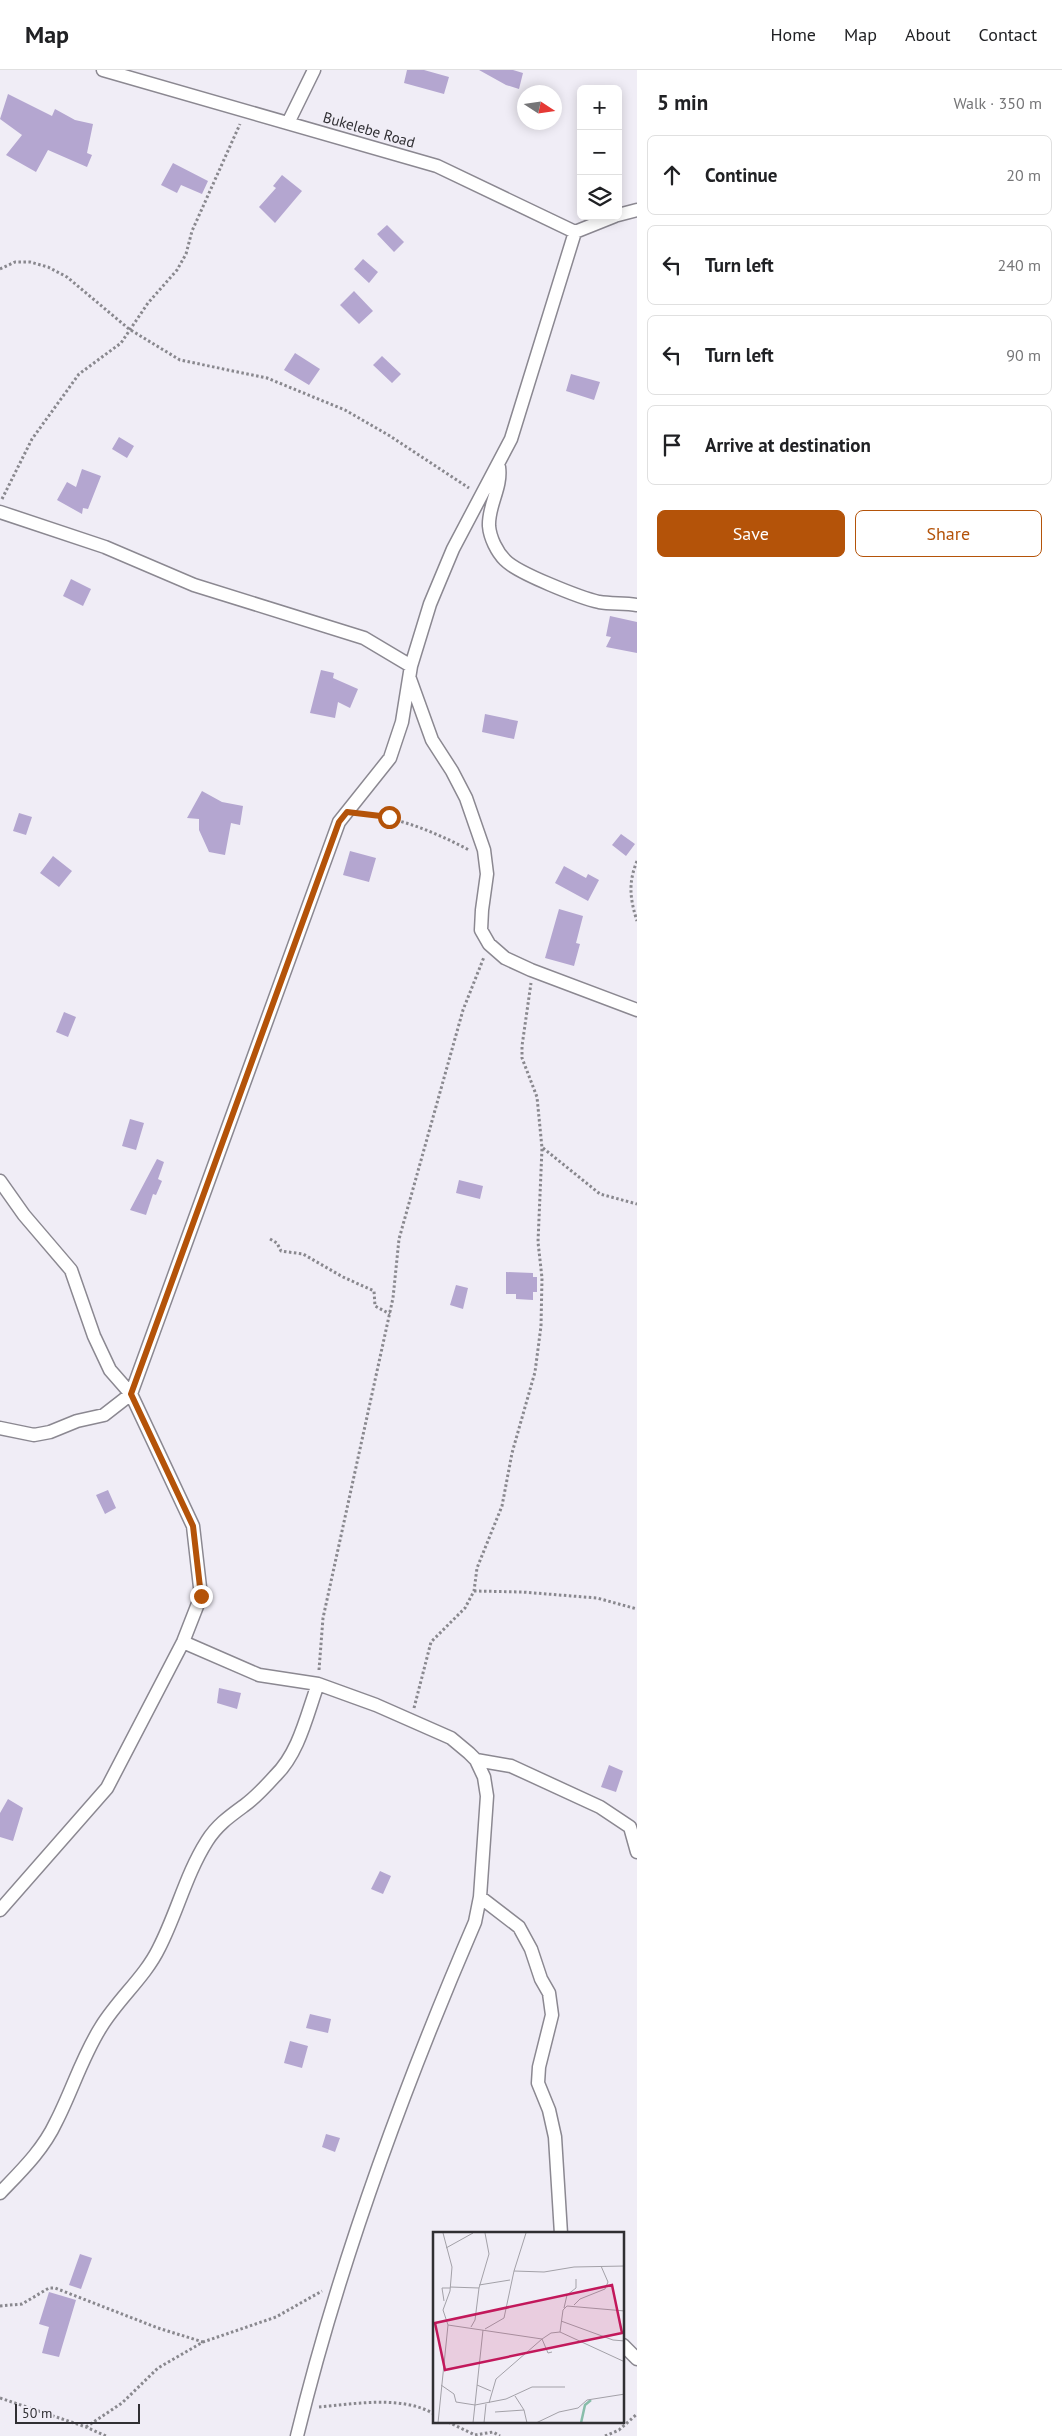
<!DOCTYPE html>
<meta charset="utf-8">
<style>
:root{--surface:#fff;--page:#f6f6f6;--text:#202124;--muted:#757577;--line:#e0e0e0;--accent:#b45309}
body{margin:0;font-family:"PT Sans",sans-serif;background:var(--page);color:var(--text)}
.controls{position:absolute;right:15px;top:15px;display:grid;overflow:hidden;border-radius:8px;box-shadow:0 2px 12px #0003}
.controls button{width:45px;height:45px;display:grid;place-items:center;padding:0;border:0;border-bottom:1px solid var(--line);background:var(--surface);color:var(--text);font:25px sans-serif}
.compass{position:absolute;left:517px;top:15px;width:45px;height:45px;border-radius:50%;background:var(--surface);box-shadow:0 2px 12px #0003;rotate:102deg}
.scale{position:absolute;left:15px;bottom:12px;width:125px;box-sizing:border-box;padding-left:5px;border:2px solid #302f33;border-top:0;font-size:14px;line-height:18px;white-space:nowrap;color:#302f33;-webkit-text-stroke:4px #f0edf6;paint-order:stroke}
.stop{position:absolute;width:15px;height:15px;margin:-11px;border:4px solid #b45309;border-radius:50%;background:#fff}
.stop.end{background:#b45309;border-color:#fff;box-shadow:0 1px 5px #0008}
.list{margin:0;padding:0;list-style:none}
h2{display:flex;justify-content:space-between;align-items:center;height:65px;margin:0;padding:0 20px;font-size:21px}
h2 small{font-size:16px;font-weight:400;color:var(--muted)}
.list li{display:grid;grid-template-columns:32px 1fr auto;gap:15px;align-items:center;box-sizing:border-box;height:80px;margin:0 10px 10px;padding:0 10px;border:1px solid var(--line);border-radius:8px}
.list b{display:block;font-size:19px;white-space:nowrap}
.list em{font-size:16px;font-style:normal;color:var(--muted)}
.actions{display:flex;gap:10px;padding:15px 20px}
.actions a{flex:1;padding:11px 0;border:1px solid var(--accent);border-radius:8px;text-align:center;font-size:18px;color:var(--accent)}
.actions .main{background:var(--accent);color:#fff}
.icon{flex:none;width:28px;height:28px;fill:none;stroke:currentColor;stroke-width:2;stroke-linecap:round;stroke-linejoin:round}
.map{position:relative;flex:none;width:637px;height:2366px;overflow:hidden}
header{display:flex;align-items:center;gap:30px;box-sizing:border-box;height:70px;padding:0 25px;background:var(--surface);border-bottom:1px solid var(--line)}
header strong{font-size:24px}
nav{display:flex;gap:28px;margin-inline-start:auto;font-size:18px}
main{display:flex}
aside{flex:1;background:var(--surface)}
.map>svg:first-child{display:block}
.building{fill:#b4a6d0}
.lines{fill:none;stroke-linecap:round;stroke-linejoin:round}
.minor-casing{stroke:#8b8891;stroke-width:15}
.path{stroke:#89888e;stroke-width:3;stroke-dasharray:2.5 2.5;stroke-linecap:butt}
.minor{stroke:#fff;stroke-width:12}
.route{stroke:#b45309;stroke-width:6}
.labels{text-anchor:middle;stroke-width:4;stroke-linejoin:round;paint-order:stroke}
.street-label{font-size:15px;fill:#302f33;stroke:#f0edf6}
.inset-river{fill:none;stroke:#88bdaa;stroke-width:2.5}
.inset-road{fill:none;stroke:#a3a1a8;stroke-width:1}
.view{fill:#c2185b;fill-opacity:0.15;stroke:#c2185b;stroke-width:2.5}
.inset-edge{fill:none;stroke:#302f33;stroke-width:2.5}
</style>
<header>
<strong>Map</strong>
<nav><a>Home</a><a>Map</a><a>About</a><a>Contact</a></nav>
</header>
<main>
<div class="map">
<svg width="637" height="2366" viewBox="0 0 637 2366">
<rect width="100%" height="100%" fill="#f0edf6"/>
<path class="building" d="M407 0H424L449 7 444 24 404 13Z
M479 0H513L523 3 519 19 506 15Z
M8 24 52 46 55 39 75 50 93 54 87 83 92 85 87 97 48 80 36 102 6 85 22 65 0 49Z
M173 93 208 111 202 124 181 115 177 123 161 115Z
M282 105 302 121 275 153 259 137 276 118 273 116Z
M387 155 404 172 394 182 377 164Z
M363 189 378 202 369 213 354 199Z
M354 221 373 241 359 254 340 235Z
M295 283 320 299 309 315 284 300Z
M382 286 401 304 392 313 373 295Z
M571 304 600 312 594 330 566 321Z
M119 367 134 376 127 388 112 379Z
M82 399 101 406 88 439 83 438 82 444 57 430 67 412 76 417Z
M71 509 91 519 83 536 63 526Z
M610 546 637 552V583L606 577 611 567 606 566Z
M321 600 334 603 333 608 358 619 350 638 338 632 335 648 310 643Z
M485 644 518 651 514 669 482 662Z
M202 721 222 732 243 736 240 755 231 753 225 785 209 782 199 760V749L187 748Z
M19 743 32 747 26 765 13 761Z
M621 764 635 774 626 786 612 775Z
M350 781 376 788 369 812 343 805Z
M53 786 72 801 59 817 40 803Z
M564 796 586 808 588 804 599 810 588 831 555 813Z
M559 839 583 846 576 873 580 874 574 896 545 888Z
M64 942 76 947 68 967 56 962Z
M130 1049 144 1053 136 1080 122 1076Z
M157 1089 164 1092 158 1109 162 1111 156 1125 153 1124 146 1145 130 1140Z
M459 1110 483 1116 480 1129 456 1123Z
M506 1202 533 1203V1207H537V1222H533V1230L516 1229V1224H506Z
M456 1215 468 1218 463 1239 450 1235Z
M108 1420 116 1438 105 1444 96 1425Z
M219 1618 241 1623 237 1639 217 1633Z
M609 1695 623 1701 616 1722 601 1717Z
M8 1729 23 1738 13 1771 0 1767V1743Z
M380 1801 391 1806 383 1824 371 1819Z
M310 1944 331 1949 328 1963 306 1958Z
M290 1971 308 1976 302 1998 284 1993Z
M326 2064 340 2068 335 2082 322 2077Z
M80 2184 92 2188 81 2219 69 2215Z
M49 2222 76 2230 59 2287 42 2283 49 2257 39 2254Z"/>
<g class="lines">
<defs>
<path id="minor" d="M103 0 437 96 575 162 615 146
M288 53 314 0
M618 145 637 140
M499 397C502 418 488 435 489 456 490 468 497 482 505 490 517 503 581 528 599 532 611 534 625 533 637 535
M0 442 105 477 194 515 364 568 411 596
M410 609 432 670 452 701 466 728 484 780 487 804 482 840 481 860 489 874 505 888 531 900 637 940
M0 1111 24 1145 71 1200 94 1266 110 1300 131 1324 104 1345 77 1351 50 1362 34 1365 0 1358
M183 1572 259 1605 318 1614 376 1635 451 1668 469 1683 476 1690 484 1707 487 1726 480 1827 475 1852C403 2019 340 2189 297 2366
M476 1690 511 1696 600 1737 630 1757 637 1782
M480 1827 519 1857 531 1879 541 1909 549 1923 552 1945 539 1997 538 2013 549 2040 555 2067 561 2164
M0 1840 107 1718 183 1572 201 1526 193 1456 131 1324 339 752 390 688 402 652 411 596 430 534 453 479 511 369 575 162
M0 2123C21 2101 43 2080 56 2052 72 2021 82 1987 101 1957 118 1929 145 1907 159 1878 177 1843 186 1804 207 1771 217 1755 230 1746 245 1735 256 1727 266 1716 275 1706 299 1683 307 1644 318 1614
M623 2275 637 2289"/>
</defs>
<use href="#minor" class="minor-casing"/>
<path class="path" d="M0 199 15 192H30L48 197 67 207 129 259 180 290 267 308 345 340 390 366 469 418
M2 429 32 369 79 304 121 273 148 233 177 200 186 184 192 161 240 54
M362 744C401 748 435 762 469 780
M637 791C628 813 630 829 637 851
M543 1078 600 1124 637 1134
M270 1169 277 1173 281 1181 303 1184 343 1207 374 1221 375 1236 390 1244
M474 1521 522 1522 597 1528 637 1539
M319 1600 323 1548 393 1228 399 1169 463 940 484 887
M414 1638 431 1572 465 1538 474 1521 477 1498 502 1436 512 1383 535 1302 541 1256 542 1208 538 1172 542 1078 537 1027 522 988V976L531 913
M0 2236 22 2234 49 2218H55L158 2258 203 2272
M0 2328 86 2357 106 2366
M319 2337C355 2334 402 2325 434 2344
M448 2352 475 2365 493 2362 500 2366
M86 2357 122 2333 158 2298 203 2272 276 2247 322 2221
M605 2366 619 2360 637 2344"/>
<use href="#minor" class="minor"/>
</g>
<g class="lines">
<path class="route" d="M201 1526 193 1456 131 1324 339 752 347 742 389 747"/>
</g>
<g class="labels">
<g class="street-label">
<text transform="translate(369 60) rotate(16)" y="5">Bukelebe Road</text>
</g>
</g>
<g transform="translate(433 2162)">
<rect width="191" height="191" fill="#f0edf6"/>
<path class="inset-river" d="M148 191 152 173 158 168"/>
<path class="inset-road" d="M13 16 40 1M81 39 93 1M46 53 77 48M17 55 46 56M11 69 9 56H17M141 73 147 67 172 57 175 50 168 34M131 76 134 63 143 56V47M128 89 180 108 192 109M15 93 109 107 118 101 127 100 192 130M38 95 42 88 46 56 56 22 52 1M52 97 71 86 81 39 111 40 141 35 192 34M127 100 130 78 134 74 192 79M8 153 21 162 23 170 42 173 73 167 99 155H132M44 153 58 159M82 164 91 178 94 191M56 171 63 147 101 114 109 107 115 121 119 120M62 180 91 178M5 191 15 93 10 78 17 59 19 35 10 1M40 191 50 98M51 191 53 172M103 191 126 180 145 176 154 168 192 162"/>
<path class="view" d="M179 53 189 101 12 138 2 91Z"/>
<rect width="191" height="191" class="inset-edge"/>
</g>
</svg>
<div class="controls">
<button>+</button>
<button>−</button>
<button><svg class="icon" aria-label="layers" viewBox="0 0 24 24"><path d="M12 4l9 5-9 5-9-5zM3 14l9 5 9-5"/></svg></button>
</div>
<svg class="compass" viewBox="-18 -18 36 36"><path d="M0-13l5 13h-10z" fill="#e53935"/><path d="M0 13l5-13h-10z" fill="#757577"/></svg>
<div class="scale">50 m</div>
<div class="stop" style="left:389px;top:747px"></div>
<div class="stop end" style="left:201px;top:1526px"></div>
</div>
<aside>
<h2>5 min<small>Walk · 350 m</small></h2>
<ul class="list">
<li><svg class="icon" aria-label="ahead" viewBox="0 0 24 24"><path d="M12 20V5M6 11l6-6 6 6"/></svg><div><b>Continue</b></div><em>20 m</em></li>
<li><svg class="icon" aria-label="left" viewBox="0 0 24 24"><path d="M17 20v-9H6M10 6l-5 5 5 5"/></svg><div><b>Turn left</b></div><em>240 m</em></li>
<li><svg class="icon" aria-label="left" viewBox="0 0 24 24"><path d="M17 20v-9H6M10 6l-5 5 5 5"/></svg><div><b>Turn left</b></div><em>90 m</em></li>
<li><svg class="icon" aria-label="arrive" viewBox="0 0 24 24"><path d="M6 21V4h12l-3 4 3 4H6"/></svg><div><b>Arrive at destination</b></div></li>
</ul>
<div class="actions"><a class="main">Save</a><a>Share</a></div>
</aside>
</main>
